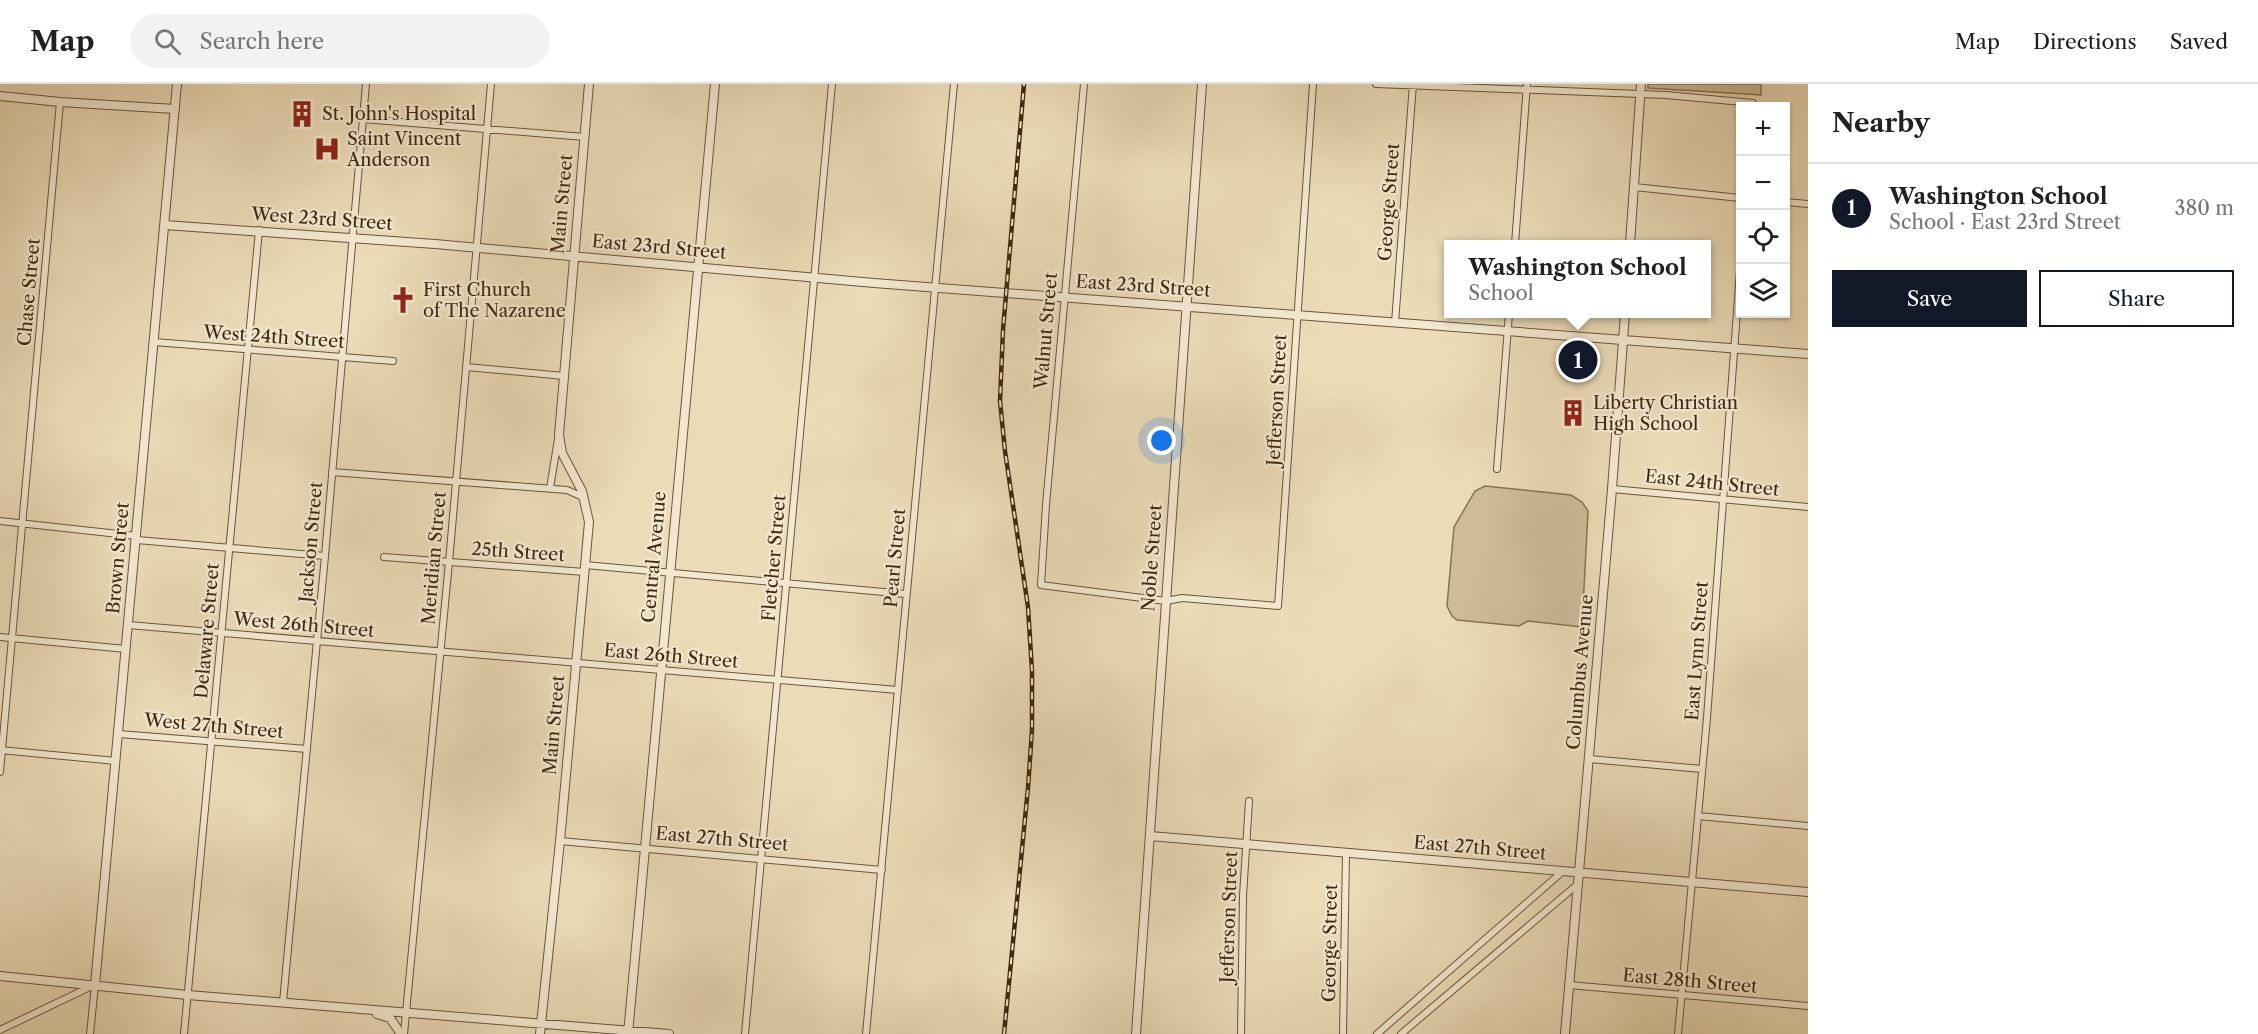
<!DOCTYPE html>
<meta charset="utf-8">
<style>
:root{--surface:#fff;--page:#f2f2f2;--text:#202124;--muted:#757577;--line:#e0e0e0;--accent:#111827}
body{margin:0;font-family:"Libre Caslon Text",serif;background:var(--page);color:var(--text)}
.controls{position:absolute;right:18px;top:18px;display:grid;overflow:hidden;border-radius:0px;box-shadow:0 2px 4px #0004}
.controls button{width:54px;height:54px;display:grid;place-items:center;padding:0;border:0;border-bottom:2px solid var(--line);background:var(--surface);color:var(--text);font:30px sans-serif}
.you{position:absolute;left:1162px;top:357px;width:21px;height:21px;margin:-15px;border:4px solid #fff;border-radius:50%;background:#1a73e8;box-shadow:0 0 0 9px #1a73e833}
.badge{display:grid;place-items:center;width:39px;height:39px;border-radius:50%;background:var(--accent);color:#fff;font-size:20px;font-weight:700}
.pin{position:absolute;translate:-50% -50%;border:3px solid #fff;box-shadow:0 2px 6px #0006}
.popup{position:absolute;left:1444px;top:156px;width:267px;height:78px;box-sizing:border-box;display:grid;place-content:center;border-radius:0px;background:var(--surface);filter:drop-shadow(0 2px 4px #0005);font-size:20px;white-space:nowrap;color:var(--muted)}
.popup b{font-size:22px;color:var(--text)}
.popup::after{content:'';position:absolute;left:50%;top:100%;margin-left:-12px;border:12px solid transparent;border-top-color:var(--surface)}
.list{margin:0;padding:0;list-style:none}
h2{display:flex;justify-content:space-between;align-items:center;height:78px;margin:0;padding:0 24px;font-size:26px}
h2 small{font-size:20px;font-weight:400;color:var(--muted)}
.list li{display:grid;grid-template-columns:39px 1fr auto;gap:18px;align-items:center;box-sizing:border-box;height:90px;padding:0 24px;border-top:2px solid var(--line)}
.list b{display:block;font-size:22px;white-space:nowrap}
.list p{margin:0;font-size:20px;white-space:nowrap;color:var(--muted)}
.list em{font-size:20px;font-style:normal;color:var(--muted)}
.actions{display:flex;gap:12px;padding:18px 24px}
.actions a{flex:1;padding:14px 0;border:2px solid var(--accent);border-radius:0px;text-align:center;font-size:21px;color:var(--accent)}
.actions .main{background:var(--accent);color:#fff}
.icon{flex:none;width:33px;height:33px;fill:none;stroke:currentColor;stroke-width:2;stroke-linecap:round;stroke-linejoin:round}
.map{position:relative;flex:none;width:1808px;height:950px;overflow:hidden}
header{display:flex;align-items:center;gap:36px;box-sizing:border-box;height:84px;padding:0 30px;background:var(--surface);border-bottom:2px solid var(--line)}
header strong{font-size:28px}
nav{display:flex;gap:33px;margin-inline-start:auto;font-size:21px}
.search{width:420px;height:54px;background:var(--page);display:flex;align-items:center;gap:15px;box-sizing:border-box;padding:0 21px;border-radius:33px;color:var(--muted);font-size:22px}
main{display:flex}
aside{flex:1;background:var(--surface)}
.map>svg:first-child{display:block}
.green{fill:#cebc9b;stroke:#887256;stroke-width:1.5}
.lines{fill:none;stroke-linecap:round;stroke-linejoin:round}
.minor-casing{stroke:#6c543a;stroke-width:8}
.tertiary-casing{stroke:#6c543a;stroke-width:10}
.minor{stroke:#f2e8d0;stroke-width:6}
.tertiary{stroke:#f2e8d0;stroke-width:8}
.rail-casing{stroke:#422710;stroke-width:4.5}
.rail{stroke:#f2e8d0;stroke-width:2;stroke-dasharray:7;stroke-linecap:butt}
.labels{text-anchor:middle;stroke-width:4.5;stroke-linejoin:round;paint-order:stroke}
.poi-label{font-size:18px;fill:#422710;stroke:#f2e8d0;text-anchor:start}
.street-label{font-size:18px;fill:#422710;stroke:#f2e8d0}
</style>
<header>
<strong>Map</strong>
<div class="search"><svg class="icon" aria-label="search" viewBox="0 0 24 24"><circle cx="10" cy="10" r="6"/><path d="M15 15l6 6"/></svg>Search here</div>
<nav><a>Map</a><a>Directions</a><a>Saved</a></nav>
</header>
<main>
<div class="map">
<svg width="1808" height="950" viewBox="0 0 1808 950">
<rect width="100%" height="100%" fill="#ebdbb7"/>
<filter id="stains"><feTurbulence type="fractalNoise" baseFrequency=".00333" numOctaves="4"/><feColorMatrix values="0 0 0 0 .2 0 0 0 0 .09 0 0 0 0 .02 0 0 0 .5 -.17"/></filter>
<radialGradient id="worn" r=".72"><stop offset=".6" stop-color="#630" stop-opacity="0"/><stop offset="1" stop-color="#630" stop-opacity=".3"/></radialGradient>
<path class="green" d="M1648 0H1761V11L1648 4Z
M1485 402 1571 411 1582 418 1588 427 1582 543 1528 537 1519 542 1457 536 1452 532 1447 522 1454 443 1475 407Z"/>
<g class="lines">
<defs>
<path id="minor" d="M1084 0 1046 421 1041 501 1166 517 1182 514 1278 522C1291 348 1300 174 1313 0
M1376 0 1666 11 1753 19V22
M363 35 585 53
M1634 103 1740 114
M1786 118 1808 120
M1515 160 1527 0
M1395 239 1413 0
M154 258 393 277
M466 283 564 292
M1497 385 1509 230
M332 388 567 406 583 413
M550 404 558 355
M1612 405 1808 423
M0 437 137 452
M137 456 325 472
M384 473 585 488
M585 481 906 510
M128 541 898 606
M0 553 126 565
M119 650 307 665
M0 666 116 677
M1589 675 1702 685
M0 688 60 18
M1698 732 1808 742
M560 757 882 786
M1569 901 1808 922
M283 918 325 472 366 0
M0 946 94 901
M90 950 95 901
M184 950 259 146
M404 950 449 478 491 0
M745 950 832 0
M866 950 954 0
M1241 950 1243 812 1249 717
M1343 950 1346 769
M1377 950 1562 788
M1401 950 1578 800
M1678 950 1707 634 1740 187"/>
<path id="tertiary" d="M0 12 60 18 175 25
M165 141 435 160 874 199 1808 270
M1630 160 1641 0
M1150 752 1808 808
M0 892 188 911 669 950
M95 901 177 0
M377 930 390 934 401 950
M540 950 560 757 589 438 582 407 562 369 559 351 589 0
M628 950 715 0
M1136 950 1202 0
M1565 950 1612 405 1625 230"/>
</defs>
<use href="#minor" class="minor-casing"/>
<use href="#tertiary" class="tertiary-casing"/>
<use href="#minor" class="minor"/>
<use href="#tertiary" class="tertiary"/>
<defs>
<path id="rail" d="M1004 950 1028 704 1032 646V587L1028 523 1005 367 1000 317 1003 246 1024 0"/>
</defs>
<use href="#rail" class="rail-casing"/>
<use href="#rail" class="rail"/>
</g>
<defs>
<symbol id="building-bare" viewBox="-9 -9 18 18"><path d="M-4-6H4V6H1V3H-1V6H-4ZM-2.5-4.3h1.7v1.8h-1.7ZM.8-4.3h1.7v1.8H.8ZM-2.5-1h1.7V.8h-1.7ZM.8-1h1.7V.8H.8Z" fill="#8f2418" stroke="#f2e8d0" stroke-width="2.5" paint-order="stroke"/></symbol>
<symbol id="hospital-bare" viewBox="-9 -9 18 18"><path d="M-5-5h3v3.5h4V-5h3V5h-3V1.5h-4V5h-3Z" fill="#8f2418" stroke="#f2e8d0" stroke-width="2.5" paint-order="stroke"/></symbol>
<symbol id="church-bare" viewBox="-9 -9 18 18"><path d="M-1.2-6h2.4v3.5h3.3v2.4h-3.3V6h-2.4V-.1h-3.3v-2.4h3.3Z" fill="#8f2418" stroke="#f2e8d0" stroke-width="2.5" paint-order="stroke"/></symbol>
</defs>
<g fill-rule="evenodd">
<use href="#building-bare" x="283" y="11" width="38" height="38"/>
<use href="#hospital-bare" x="308" y="46" width="38" height="38"/>
<use href="#church-bare" x="384" y="197" width="38" height="38"/>
<use href="#building-bare" x="1554" y="310" width="38" height="38"/>
</g>
<g class="labels">
<g class="poi-label">
<text x="322" y="36">St. John's Hospital</text>
<text x="347" y="61">Saint Vincent<tspan x="347" dy="21">Anderson</tspan></text>
<text x="423" y="212">First Church<tspan x="423" dy="21">of The Nazarene</tspan></text>
<text x="1593" y="325">Liberty Christian<tspan x="1593" dy="21">High School</tspan></text>
</g>
<g class="street-label">
<text transform="translate(1389 118) rotate(-86)" y="6">George Street</text>
<text transform="translate(562 120) rotate(-85)" y="6">Main Street</text>
<text transform="translate(322 135) rotate(4)" y="6">West 23rd Street</text>
<text transform="translate(659 163) rotate(5)" y="6">East 23rd Street</text>
<text transform="translate(1143 202) rotate(4)" y="6">East 23rd Street</text>
<text transform="translate(29 208) rotate(-85)" y="6">Chase Street</text>
<text transform="translate(1046 247) rotate(-85)" y="6">Walnut Street</text>
<text transform="translate(274 253) rotate(4)" y="6">West 24th Street</text>
<text transform="translate(1277 316) rotate(-87)" y="6">Jefferson Street</text>
<text transform="translate(1712 399) rotate(6)" y="6">East 24th Street</text>
<text transform="translate(311 458) rotate(-85)" y="6">Jackson Street</text>
<text transform="translate(518 468) rotate(4)" y="6">25th Street</text>
<text transform="translate(654 473) rotate(-85)" y="6">Central Avenue</text>
<text transform="translate(118 474) rotate(-85)" y="6">Brown Street</text>
<text transform="translate(434 474) rotate(-85)" y="6">Meridian Street</text>
<text transform="translate(774 474) rotate(-85)" y="6">Fletcher Street</text>
<text transform="translate(895 474) rotate(-85)" y="6">Pearl Street</text>
<text transform="translate(1152 474) rotate(-86)" y="6">Noble Street</text>
<text transform="translate(304 541) rotate(5)" y="6">West 26th Street</text>
<text transform="translate(207 547) rotate(-85)" y="6">Delaware Street</text>
<text transform="translate(1697 567) rotate(-86)" y="6">East Lynn Street</text>
<text transform="translate(671 572) rotate(5)" y="6">East 26th Street</text>
<text transform="translate(1580 588) rotate(-85)" y="6">Columbus Avenue</text>
<text transform="translate(554 641) rotate(-85)" y="6">Main Street</text>
<text transform="translate(214 642) rotate(5)" y="6">West 27th Street</text>
<text transform="translate(722 755) rotate(5)" y="6">East 27th Street</text>
<text transform="translate(1480 764) rotate(5)" y="6">East 27th Street</text>
<text transform="translate(1229 833) rotate(-88)" y="6">Jefferson Street</text>
<text transform="translate(1330 859) rotate(-89)" y="6">George Street</text>
<text transform="translate(1690 897) rotate(5)" y="6">East 28th Street</text>
</g>
</g>
<rect width="100%" height="100%" filter="url(#stains)"/>
<rect width="100%" height="100%" fill="url(#worn)"/>
</svg>
<div class="controls">
<button>+</button>
<button>−</button>
<button><svg class="icon" aria-label="locate" viewBox="0 0 24 24"><circle cx="12" cy="12" r="6"/><path d="M12 2v4M12 18v4M2 12h4M18 12h4"/></svg></button>
<button><svg class="icon" aria-label="layers" viewBox="0 0 24 24"><path d="M12 4l9 5-9 5-9-5zM3 14l9 5 9-5"/></svg></button>
</div>
<div class="you"></div>
<div class="pin badge" style="left:1578px;top:276px">1</div>
<div class="popup"><b>Washington School</b>School</div>
</div>
<aside>
<h2>Nearby<small></small></h2>
<ul class="list">
<li><span class="badge">1</span><div><b>Washington School</b><p>School · East 23rd Street</p></div><em>380 m</em></li>
</ul>
<div class="actions"><a class="main">Save</a><a>Share</a></div>
</aside>
</main>
